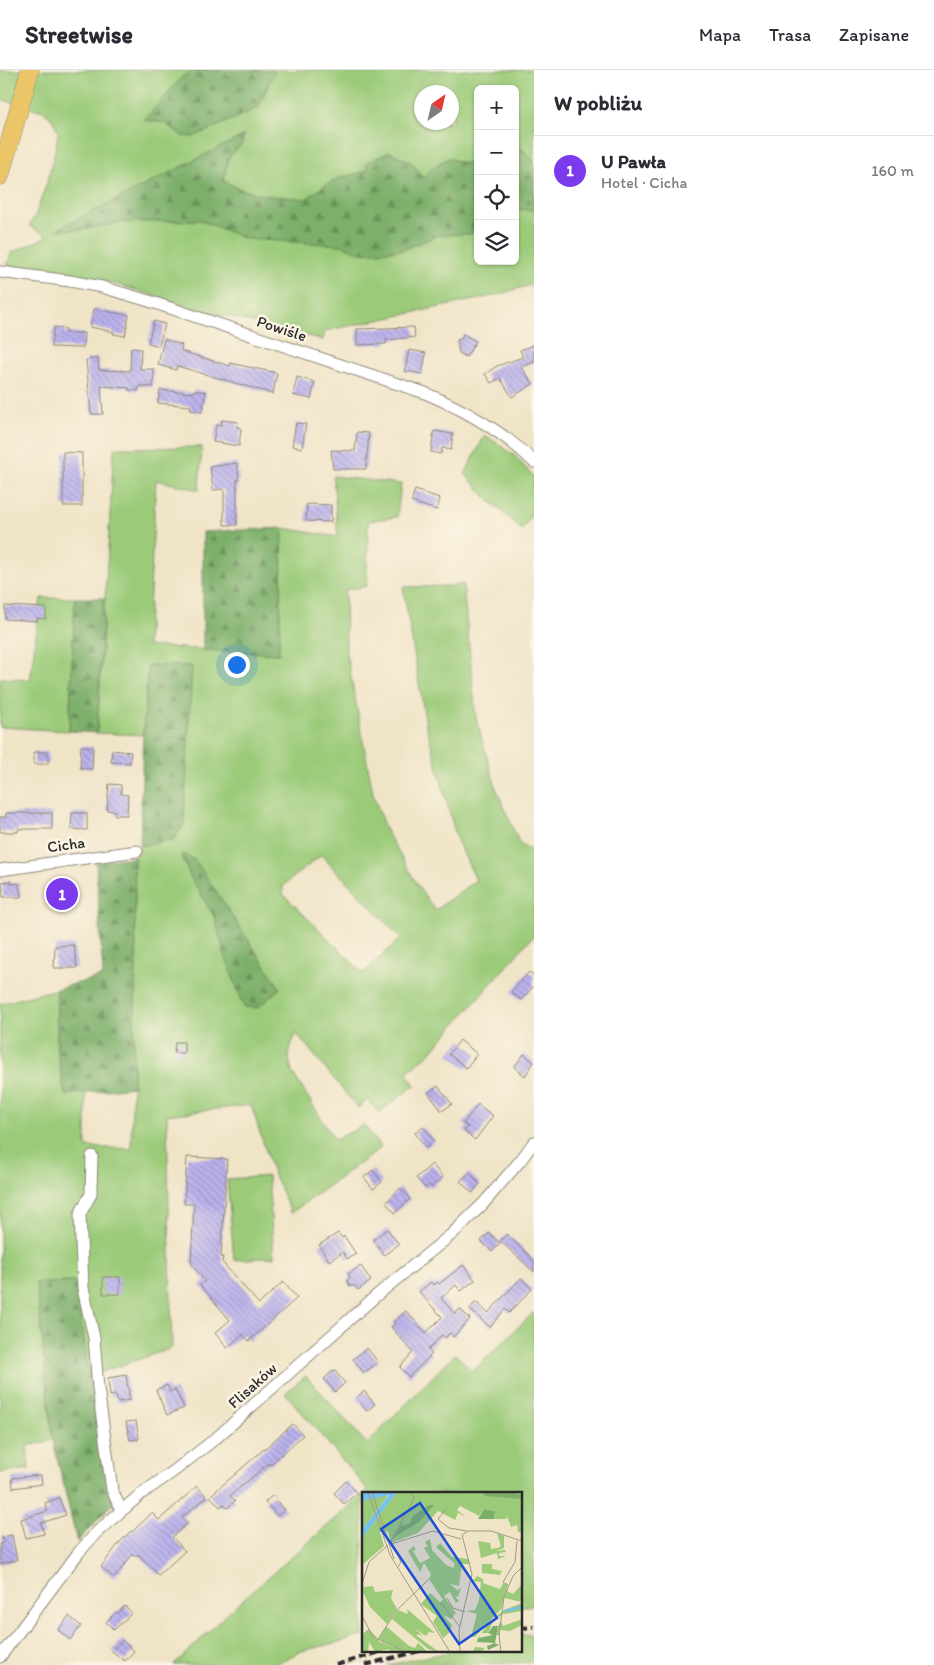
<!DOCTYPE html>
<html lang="pl">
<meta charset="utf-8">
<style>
:root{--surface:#fff;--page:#f7f7f7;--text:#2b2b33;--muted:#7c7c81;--line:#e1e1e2;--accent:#7c3aed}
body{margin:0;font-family:Itim,sans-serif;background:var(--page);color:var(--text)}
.controls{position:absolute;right:15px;top:15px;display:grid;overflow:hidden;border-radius:8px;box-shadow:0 1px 4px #0004}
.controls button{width:45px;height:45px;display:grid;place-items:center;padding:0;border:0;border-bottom:1px solid var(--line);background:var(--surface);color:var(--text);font:25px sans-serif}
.compass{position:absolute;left:414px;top:15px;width:45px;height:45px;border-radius:50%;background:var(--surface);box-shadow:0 1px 4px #0004;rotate:34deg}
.you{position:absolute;left:236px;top:594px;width:18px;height:18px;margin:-12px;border:4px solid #fff;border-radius:50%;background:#1a73e8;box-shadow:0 0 0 8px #1a73e833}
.badge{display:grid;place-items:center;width:32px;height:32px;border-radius:50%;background:var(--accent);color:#fff;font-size:16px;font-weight:700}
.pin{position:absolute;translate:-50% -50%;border:2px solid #fff;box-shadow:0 1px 5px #0006}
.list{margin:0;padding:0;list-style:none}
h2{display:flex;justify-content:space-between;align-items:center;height:65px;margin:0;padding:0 20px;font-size:21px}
h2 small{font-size:16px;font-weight:400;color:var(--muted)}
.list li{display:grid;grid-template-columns:32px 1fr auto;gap:15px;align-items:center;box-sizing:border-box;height:70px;padding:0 20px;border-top:1px solid var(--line)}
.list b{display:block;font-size:19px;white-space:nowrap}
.list p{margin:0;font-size:16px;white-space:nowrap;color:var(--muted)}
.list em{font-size:16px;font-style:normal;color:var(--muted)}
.icon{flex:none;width:28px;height:28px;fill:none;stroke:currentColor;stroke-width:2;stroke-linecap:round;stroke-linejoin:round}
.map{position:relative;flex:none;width:534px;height:1595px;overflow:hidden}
header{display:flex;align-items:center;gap:30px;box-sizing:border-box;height:70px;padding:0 25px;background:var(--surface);border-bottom:1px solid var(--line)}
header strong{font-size:24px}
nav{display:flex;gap:28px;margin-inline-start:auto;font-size:18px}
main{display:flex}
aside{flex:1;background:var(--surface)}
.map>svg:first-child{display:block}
.green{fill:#9bcb79;stroke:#637b52;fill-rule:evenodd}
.forest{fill:url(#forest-firs);stroke:#546d4a}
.building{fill:url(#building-back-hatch)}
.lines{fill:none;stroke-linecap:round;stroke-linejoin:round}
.minor-casing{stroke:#8e8879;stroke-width:13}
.primary-casing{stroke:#8e8879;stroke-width:19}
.minor{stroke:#fff;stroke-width:11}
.primary{stroke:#ebc669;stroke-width:18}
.rail{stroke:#2b2b2b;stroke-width:4;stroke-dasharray:8 4;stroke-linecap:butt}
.labels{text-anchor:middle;stroke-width:5;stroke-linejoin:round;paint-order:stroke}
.street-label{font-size:16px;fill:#2b2b2b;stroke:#fcf5e5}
.inset-river{fill:none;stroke:#74c1ee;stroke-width:2.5}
.inset-road{fill:none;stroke:#a19a89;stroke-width:1}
.view{fill:#1d4ed8;fill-opacity:0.15;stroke:#1d4ed8;stroke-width:2.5}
.inset-edge{fill:none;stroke:#2b2b2b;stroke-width:2.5}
</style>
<header>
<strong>Streetwise</strong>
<nav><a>Mapa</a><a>Trasa</a><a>Zapisane</a></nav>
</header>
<main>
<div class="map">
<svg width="534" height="1595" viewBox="0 0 534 1595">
<defs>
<pattern id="forest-firs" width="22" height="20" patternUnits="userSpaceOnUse" patternTransform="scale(1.25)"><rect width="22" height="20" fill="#7caf69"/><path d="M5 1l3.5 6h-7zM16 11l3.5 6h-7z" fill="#668f57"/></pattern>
<pattern id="building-back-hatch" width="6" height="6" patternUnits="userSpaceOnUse" patternTransform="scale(1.25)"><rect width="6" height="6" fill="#bbb2ee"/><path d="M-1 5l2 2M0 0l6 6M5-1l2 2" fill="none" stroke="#9891c1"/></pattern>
</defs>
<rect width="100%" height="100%" fill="#fcf5e5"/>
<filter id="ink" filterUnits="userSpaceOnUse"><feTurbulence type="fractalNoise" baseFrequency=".02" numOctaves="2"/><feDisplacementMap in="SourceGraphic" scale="10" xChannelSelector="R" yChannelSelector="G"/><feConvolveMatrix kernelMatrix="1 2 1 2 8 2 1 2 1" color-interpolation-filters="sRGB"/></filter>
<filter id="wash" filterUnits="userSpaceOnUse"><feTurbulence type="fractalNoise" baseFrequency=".0096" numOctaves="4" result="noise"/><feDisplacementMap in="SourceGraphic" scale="20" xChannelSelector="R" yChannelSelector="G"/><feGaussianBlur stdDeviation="1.12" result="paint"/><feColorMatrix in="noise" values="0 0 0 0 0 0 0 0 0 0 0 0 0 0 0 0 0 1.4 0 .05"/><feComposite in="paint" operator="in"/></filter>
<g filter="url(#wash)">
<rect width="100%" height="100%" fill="#f0e4c7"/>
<path class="green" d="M0 0H534V214L493 226 325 261 323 270 210 242H206L123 216 92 209 7 196 11 183 48 166 29 156 36 144 47 112 56 77 58 62 52 49 43 41 0 29ZM478 19H515V191H478ZM422 22H452V52H422Z
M485 365 514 385 534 407V441L522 460 490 431 465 404Z
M202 377 199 420 156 410 147 576 278 584 283 458 338 467 333 406 401 414 397 447 368 451 367 516 345 520 346 581 373 723 385 759 418 816 435 840 476 810 457 770 426 655 403 517 453 516 463 514 476 648 496 718 520 775 534 780V865L429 984 406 1003 415 1015 379 1043 367 1030 358 1038 296 963 288 984 292 1002 335 1070 364 1055 381 1078 291 1143 273 1103 251 1035 167 1045 172 1278 102 1302 88 1303 76 1212 36 1213 53 1370 27 1376 29 1399 0 1403V934L57 919V980L65 1025 86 1022V1077L131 1079 136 887 134 787 140 776 174 769 184 754 186 697 148 596 143 665 97 663 114 378ZM321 785 401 868 363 903 283 824V816Z
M41 528H75L69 661 0 657V608L30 610Z
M268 1106 274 1187 234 1190 227 1109Z
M534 1242V1536H520V1424H364L368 1420 285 1323 306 1306 367 1374 455 1284 473 1301Z
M363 1425V1566L302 1581 273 1595H174L234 1537Z
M534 1564V1592L464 1595H387L454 1581H520V1565Z"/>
<path class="forest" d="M195 0H275L258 38 193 67 182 66 165 53 144 50 183 6Z
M244 65 242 74 229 87 223 111 243 120 263 125 306 129 324 116 339 108 367 101V92L390 82 411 92 423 107 433 97 448 88 466 94 478 86V160L470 164 439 165 402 180 362 183 341 175 246 169 200 150 117 153 82 160H56Z
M515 72 534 91V140L515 139Z
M283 458 279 584 203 580V462Z
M75 528H104L97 663 69 661Z
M148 595 192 596 184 754 174 769 140 776 143 665Z
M181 784 195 790 280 918 258 938 244 937 224 883 215 848 190 806Z
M134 787 136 887 133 1017 65 1025 57 980V919L103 906 96 792Z
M76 1212 88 1303H95L99 1368 113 1433 77 1472 53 1370 36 1213Z"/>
<g id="blocks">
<path class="building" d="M94 239 129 245 125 266 113 264 114 262 90 257Z
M154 251 165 254 159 276 148 273Z
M54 257 66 259 65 263H84L83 278 51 277Z
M414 257 415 267 386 270V274L357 275V259Z
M463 264 476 271 466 287 459 283 457 270 461 269Z
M164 269 182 275 181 281 230 296V293L277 303 273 324 177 296 176 300 158 295Z
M534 275V292L521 297 533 314 512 327 500 308 491 313 485 304 497 296 523 287 520 280Z
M131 278 141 279 140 299H154L153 317 139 316 138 321 129 320V318L101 316 103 344H91L86 290 98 288 99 300 130 301Z
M409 280 426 283 422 304 405 301Z
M297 307 315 312 311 329 293 325Z
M160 320 193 323 194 320 206 322 202 342 190 340 191 336 158 333Z
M222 350 238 352 237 357 241 358 239 376 213 372 216 355H221Z
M296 353 306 354 302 378 292 376Z
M434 361 453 364 451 380 442 378 441 384 431 382Z
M357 362 369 363 366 399H333L331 380 355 381Z
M63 382 82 383V436H63Z
M237 393 239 410H237V455H224V419L213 420 210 397Z
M415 420 440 428 437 440 411 432Z
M307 434 331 435V452L306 451Z
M5 536 46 538V549L37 548V551L5 549Z
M81 676 93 677 92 699 80 698Z
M112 680 131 682 130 693 111 692Z
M34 682H48V694H34Z
M109 714 121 715V724L128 725 127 745H115V741L107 740Z
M6 743H52V759H18V762H0V747H6Z
M72 743H87V760L71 759Z
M11 811V814L19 813 21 827H3L2 812Z
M53 822H70V832H53Z
M74 875 77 898H54L55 876Z
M529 902 534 906V916L521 930 511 922Z
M460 970 477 984 466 998 449 984Z
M175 972H184V983H174Z
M524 984 534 992 525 1006 514 997Z
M438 1016 452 1034 442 1041 428 1023Z
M478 1034 493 1046 475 1070 464 1061 468 1057 463 1054Z
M423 1057 434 1071 426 1078 415 1063Z
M187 1087 227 1089 221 1187H223L222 1192 259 1234 283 1212 297 1228 249 1271 243 1264 227 1278 215 1263 230 1250 200 1215 205 1211 191 1193 194 1134H184Z
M432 1094 443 1107 431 1117 429 1115 425 1118 416 1108Z
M373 1100 382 1112 373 1119 364 1107Z
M469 1103 480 1114 472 1123 460 1111Z
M400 1118 410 1129 395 1143 386 1133Z
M387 1159 399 1174 384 1185 373 1170Z
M338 1163 342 1168 344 1166 356 1184 347 1189 343 1182 329 1191 319 1175Z
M489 1163 500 1173 492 1182 481 1171Z
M507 1164 534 1190V1202L500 1171Z
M463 1195 475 1210 461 1221 456 1215 441 1228 455 1244 460 1239 470 1249 453 1267 450 1263 445 1268 442 1265 428 1280 432 1284 409 1307 400 1297 413 1282 391 1257 395 1254 393 1252 406 1241 426 1263 442 1247 419 1222 431 1212 434 1215 437 1212 439 1214Z
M361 1196 371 1211 358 1220 355 1216H350L347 1211 350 1207 348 1204Z
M103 1207H120V1224H103Z
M521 1208 532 1219 509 1243 505 1239 490 1257 469 1239 476 1232 488 1243Z
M367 1278 378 1292 364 1303 353 1289Z
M334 1300 345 1313 335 1322 324 1309Z
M126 1305 130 1330 117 1332 116 1325 110 1326 108 1308Z
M167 1315 170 1322 175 1319 184 1338 167 1345 156 1320Z
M364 1321 375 1334 367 1341 356 1328Z
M136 1351 139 1369 130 1370 126 1352Z
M293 1354 303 1365 270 1395 269 1393 230 1426 235 1431 227 1438 224 1434 220 1437 210 1426Z
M41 1405 42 1414 13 1418 12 1408Z
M346 1411 357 1423 344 1434 334 1423Z
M197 1416 207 1427 182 1447 188 1453 172 1467 185 1481 172 1493 158 1505 138 1484 136 1486 133 1484 114 1508 101 1497 119 1473 131 1461 132 1462 152 1443 159 1450Z
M273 1425 285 1440 277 1446 265 1432Z
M59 1428 66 1445 41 1453 44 1464 26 1468 21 1449 48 1441 45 1433Z
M12 1465 17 1490 0 1494V1474L3 1473 2 1467Z
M125 1536 132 1543 114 1560 106 1552 116 1542 117 1543Z
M69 1546 81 1556 70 1570 58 1560Z
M122 1570 134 1581 125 1591 112 1581Z"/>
</g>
</g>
<g filter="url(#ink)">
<use href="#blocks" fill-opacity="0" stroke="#8e8879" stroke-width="1"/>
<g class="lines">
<defs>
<path id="minor" d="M0 202 70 211 102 217 149 231 425 323C465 340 503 361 534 392
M0 800 137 781
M92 1086 91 1124 80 1144 83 1218 94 1268 98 1318 112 1420 121 1440
M0 1587 79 1482 98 1461 141 1424 174 1401 215 1369 377 1225 452 1164 483 1134 520 1091 534 1072"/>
<path id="primary" d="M0 106 30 0"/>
</defs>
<use href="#minor" class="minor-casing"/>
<use href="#primary" class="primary-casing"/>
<use href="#minor" class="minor"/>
<use href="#primary" class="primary"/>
<path class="rail" d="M520 1558 534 1557
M336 1595 384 1581
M365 1595 419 1581"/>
</g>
</g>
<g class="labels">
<g class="street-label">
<text transform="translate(282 258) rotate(18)" y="6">Powiśle</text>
<text transform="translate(66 774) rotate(-8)" y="6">Cicha</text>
<text transform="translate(252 1315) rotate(-42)" y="6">Flisaków</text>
</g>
</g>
<g transform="translate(362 1422)">
<rect width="160" height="160" fill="#f0e4c7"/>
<path d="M35 0H160V40H156L155 33 149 35 145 24 144 27H132L133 19 122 17 117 24 98 14 95 18 104 25 96 21 93 28 76 19 56 41 29 51 26 39 18 40 22 54 0 73V46ZM26 1 25 5 0 38V9ZM135 41 142 44V56L134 59 143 58 144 60 137 61V64H144L136 67 135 61 119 66 116 49 128 51 129 57 136 56 139 54ZM68 47 70 58 84 73 91 76 93 72 74 55 78 51 90 65 107 67 108 72H100L97 94 88 92 95 98 99 96 96 105 93 104 97 109 94 111 88 100 82 104 94 121 89 127 81 123 90 133 87 141 81 146 71 130 75 124 59 112 68 101 78 110 81 108 67 87 69 82 62 71 58 80 46 59 52 54 54 58 51 59 58 71 68 66 62 56 66 54 63 50ZM120 72H130V77L140 79 138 83 120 81ZM115 84 121 87V91L138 97 141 91 146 93 139 117 113 145H109L115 122 104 119 113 118 117 108 119 90 111 89ZM160 92V110L142 106 145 99 151 102ZM11 94 13 100 31 98 29 106 35 117 25 132 8 115 1 100 2 95ZM160 111V119L141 122 131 129 126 141H119L113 155 123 156 119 160H111L117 144 129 129 142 118ZM45 117 73 141 67 140 64 144 52 136 61 144 55 142V144L77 160 66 157 30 127 36 118 46 122ZM160 127V133L148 139 138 138 137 160V143H134L136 134 139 129 141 134ZM24 134 47 154 53 156 56 151 66 160H46L20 150 17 147ZM7 137 18 150 43 159 28 160 27 157 13 160 7 150 6 160H0V142Z" fill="#9bcb79"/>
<path d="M121 0H149L160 3V7L123 4ZM67 13H72L57 30 31 46 40 31 41 34 48 31 51 24ZM122 17 133 19 132 27H116ZM131 134H136L133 151 137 153 126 158 125 154 133 151 115 150 116 146 131 143 126 141Z" fill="#7caf69"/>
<path d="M0 0H35L0 46V38L27 3 0 9Z" fill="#74c1ee"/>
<path class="inset-river" d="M143 119 160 115"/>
<path class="inset-road" d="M6 0 28 63 88 160M10 0 32 67M85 16 76 27 87 36 105 39M100 43 106 39H129L160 49M29 52 71 39 99 47M36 75 39 70 29 49 52 7 50 0M0 92 7 70 26 53M146 93 141 90 153 70 155 49M85 106 91 116 103 120M79 111 98 135M0 124 10 143 16 147M44 160 16 147 35 118 67 87M98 160 97 138 110 82 100 43M139 160 137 143 142 105 151 84 160 75"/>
<path class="view" d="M58 11 135 126 97 152 19 37Z"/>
<rect width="160" height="160" class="inset-edge"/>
</g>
</svg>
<div class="controls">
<button>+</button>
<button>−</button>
<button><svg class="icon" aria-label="locate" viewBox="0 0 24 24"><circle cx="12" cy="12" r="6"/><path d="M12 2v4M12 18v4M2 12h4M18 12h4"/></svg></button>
<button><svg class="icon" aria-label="layers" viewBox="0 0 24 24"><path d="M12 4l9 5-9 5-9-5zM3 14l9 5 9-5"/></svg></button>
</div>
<svg class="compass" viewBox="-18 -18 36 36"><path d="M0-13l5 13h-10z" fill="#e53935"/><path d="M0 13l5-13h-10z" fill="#7c7c81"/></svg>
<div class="you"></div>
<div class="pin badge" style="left:62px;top:824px">1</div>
</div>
<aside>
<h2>W pobliżu<small></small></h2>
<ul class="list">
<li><span class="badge">1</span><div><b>U Pawła</b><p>Hotel · Cicha</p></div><em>160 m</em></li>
</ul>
</aside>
</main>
